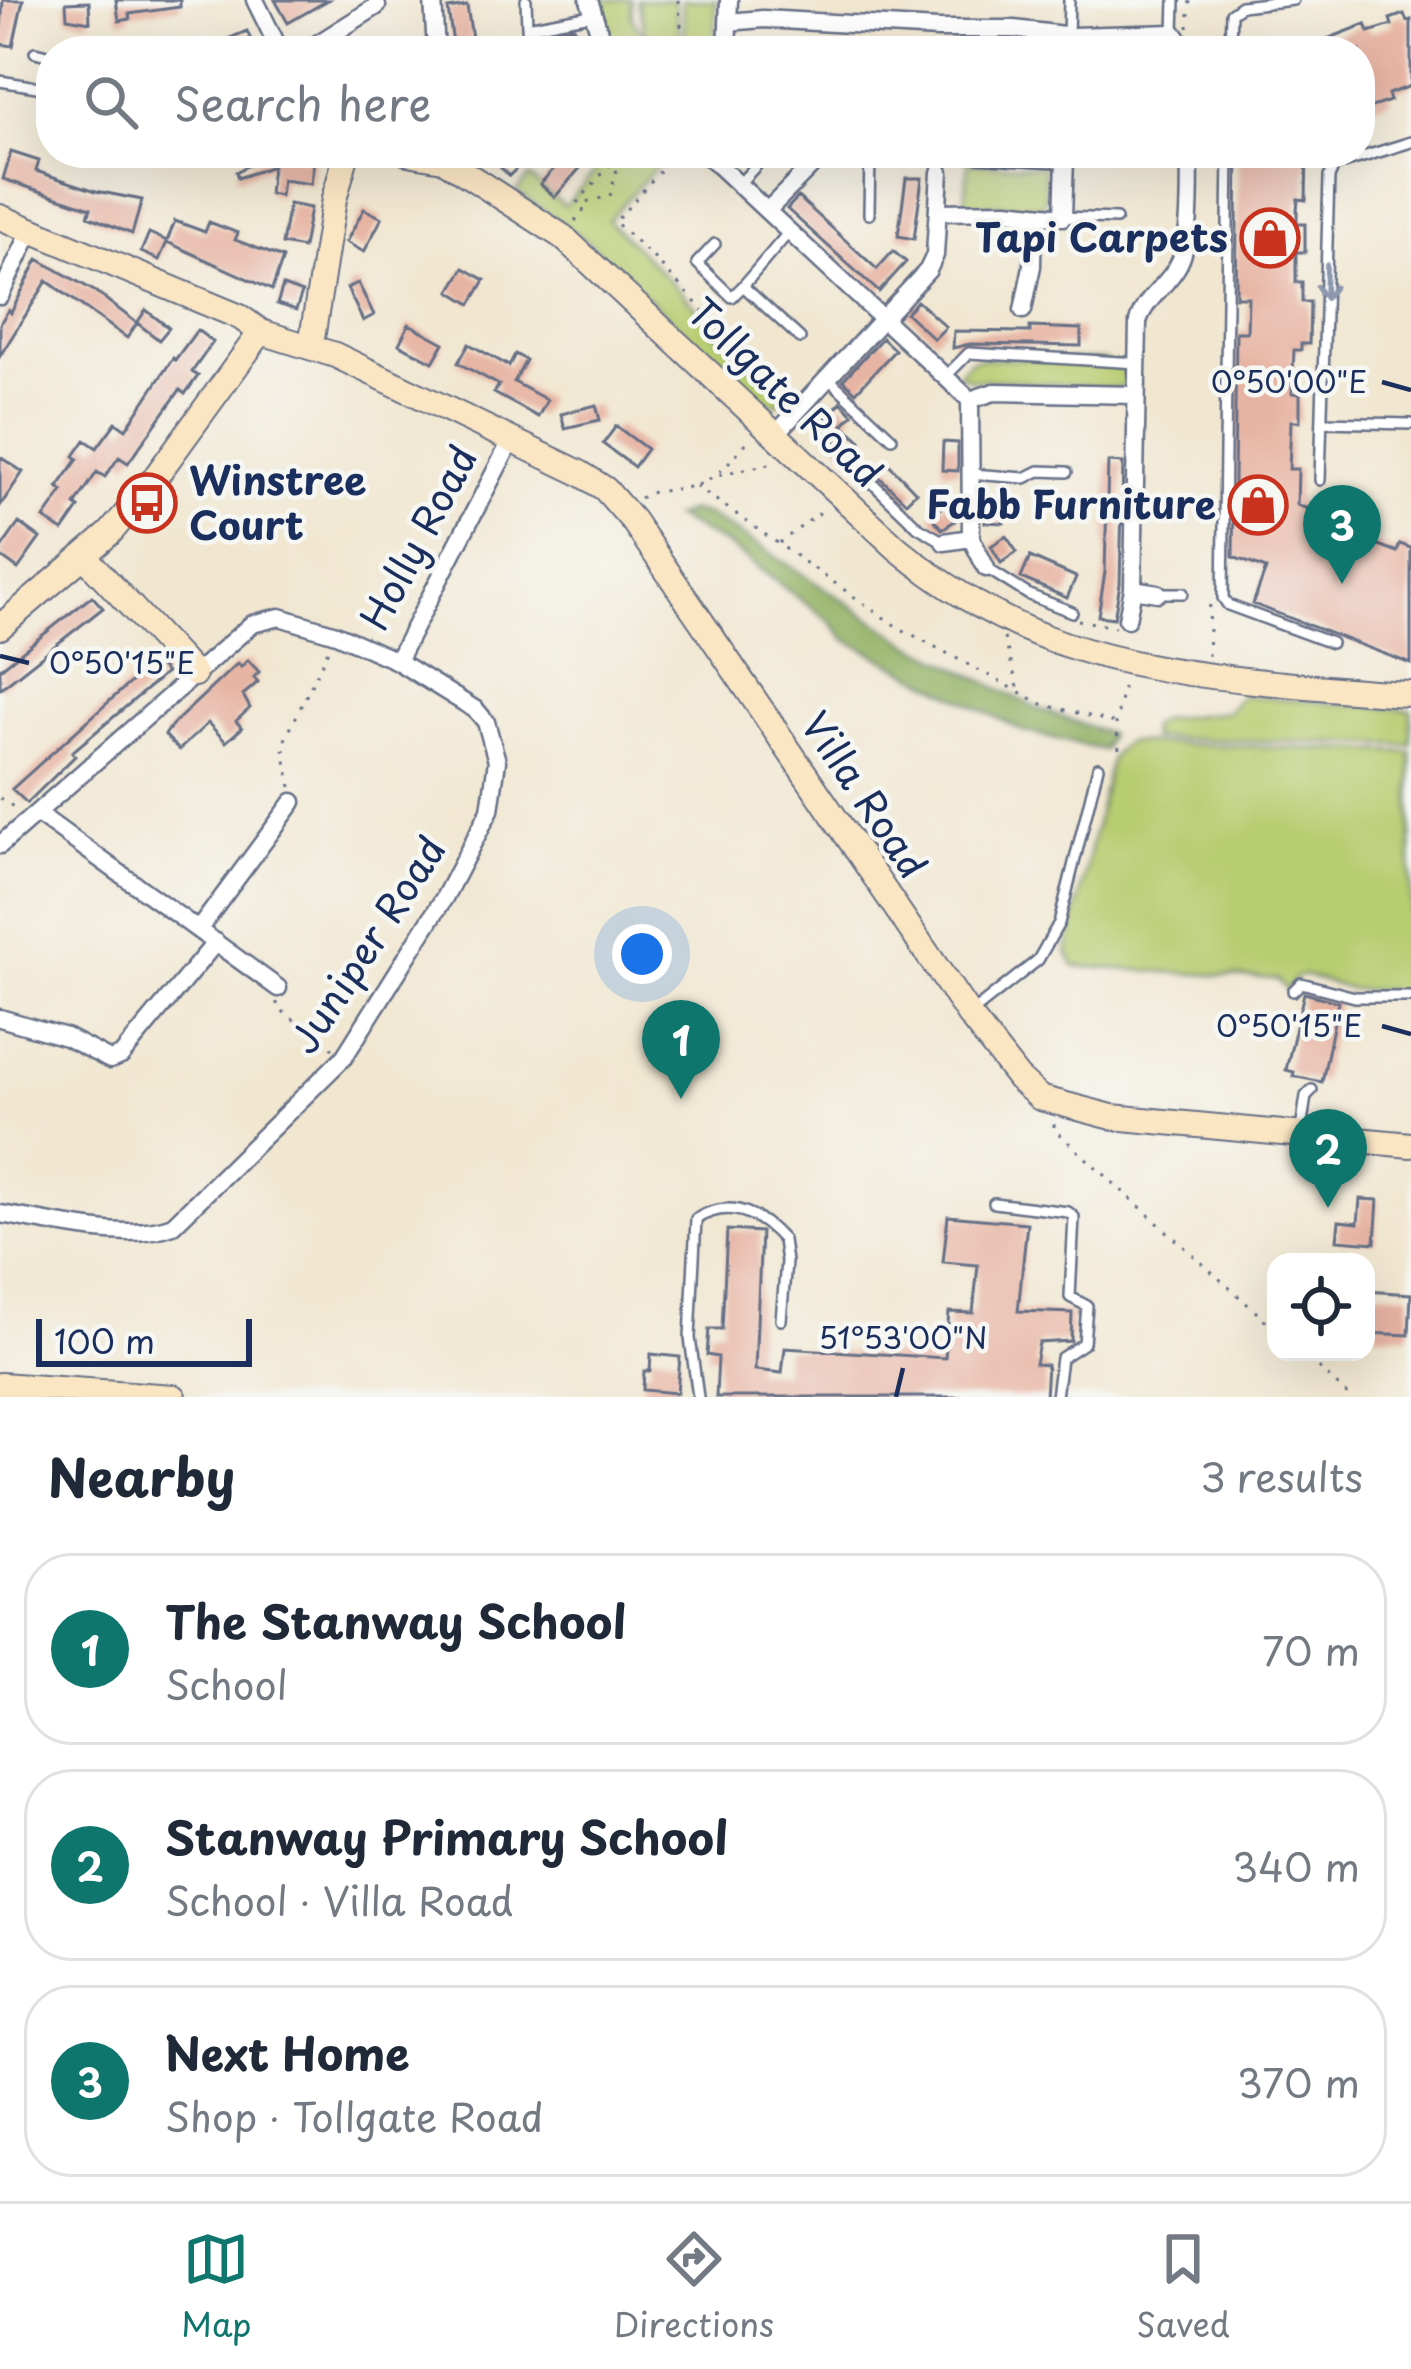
<!DOCTYPE html>
<meta charset="utf-8">
<style>
:root{--surface:#fff;--page:#f2f2f3;--text:#1f2937;--muted:#747a83;--line:#e0e1e3;--accent:#0f766e}
body{margin:0;font-family:"Playpen Sans",sans-serif;background:var(--page);color:var(--text)}
.controls{position:absolute;right:36px;bottom:36px;display:grid;overflow:hidden;border-radius:24px;box-shadow:0 12px 48px #0002}
.controls button{width:108px;height:108px;display:grid;place-items:center;padding:0;border:0;border-bottom:3px solid var(--line);background:var(--surface);color:var(--text);font:60px sans-serif}
.scale{position:absolute;left:36px;bottom:30px;width:216px;box-sizing:border-box;padding-left:12px;border:6px solid #1b2f5e;border-top:0;font-size:33px;line-height:42px;white-space:nowrap;color:#1b2f5e;-webkit-text-stroke:9px #f6f6f2;paint-order:stroke}
.you{position:absolute;left:642px;top:954px;width:42px;height:42px;margin:-30px;border:9px solid #fff;border-radius:50%;background:#1a73e8;box-shadow:0 0 0 18px #1a73e833}
.badge{display:grid;place-items:center;width:78px;height:78px;border-radius:50%;background:var(--accent);color:#fff;font-size:39px;font-weight:700}
.pin{position:absolute;translate:-50% -99px;filter:drop-shadow(0 3px 6px #0008)}
.pin::after{content:'';position:absolute;top:63px;width:42px;height:36px;background:inherit;clip-path:polygon(0 0,100% 0,50% 100%)}
.list{margin:0;padding:0;list-style:none}
h2{display:flex;justify-content:space-between;align-items:center;height:156px;margin:0;padding:0 48px;font-size:51px}
h2 small{font-size:39px;font-weight:400;color:var(--muted)}
.list li{display:grid;grid-template-columns:78px 1fr auto;gap:36px;align-items:center;box-sizing:border-box;height:192px;margin:0 24px 24px;padding:0 24px;border:3px solid var(--line);border-radius:48px}
.list b{display:block;font-size:45px;white-space:nowrap}
.list p{margin:0;font-size:39px;white-space:nowrap;color:var(--muted)}
.list em{font-size:39px;font-style:normal;color:var(--muted)}
.icon{flex:none;width:66px;height:66px;fill:none;stroke:currentColor;stroke-width:2;stroke-linecap:round;stroke-linejoin:round}
.map{position:relative;flex:none;width:1411px;height:1397px;overflow:hidden}
.search{position:absolute;background:var(--surface);box-shadow:0 12px 48px #0002;left:36px;right:36px;top:36px;height:132px;display:flex;align-items:center;gap:30px;box-sizing:border-box;padding:0 42px;border-radius:48px;color:var(--muted);font-size:45px}
.sheet{height:804px;background:var(--surface)}
nav{display:flex;justify-content:space-around;align-items:center;box-sizing:border-box;height:168px;border-top:3px solid var(--line);background:var(--surface);font-size:33px;color:var(--muted)}
nav a{display:grid;justify-items:center;gap:6px}
nav .on{color:var(--accent)}
.map>svg:first-child{display:block}
.green{fill:#b8cc70;stroke:#6a7e67;stroke-width:3}
.forest{fill:#92b062;stroke:#567060;stroke-width:3}
.building{fill:#e7b3a2}
.lines{fill:none;stroke-linecap:round;stroke-linejoin:round}
.lane-casing{stroke:#666f86;stroke-width:14}
.street-casing{stroke:#666f86;stroke-width:21}
.secondary-casing{stroke:#666f86;stroke-width:28}
.path{stroke:#666f86;stroke-width:3;stroke-dasharray:3 9;stroke-linecap:butt}
.lane{stroke:#fff;stroke-width:9}
.street{stroke:#fff;stroke-width:16}
.secondary{stroke:#fbe6c4;stroke-width:24}
.oneway{stroke:#8d97ae}
.ticks{fill:none;stroke:#1b2f5e;stroke-width:4.5}
.labels{text-anchor:middle;stroke-width:9;stroke-linejoin:round;paint-order:stroke}
.poi-label{font-size:39px;font-weight:bold;fill:#1b2f5e;stroke:#f6f6f2;text-anchor:end}
.street-label{font-size:39px;fill:#1b2f5e;stroke:#f6f6f2}
.ticks-label{font-size:30px;text-anchor:middle;fill:#1b2f5e;stroke:#f6f6f2;stroke-width:9;stroke-linejoin:round;paint-order:stroke}
</style>
<div class="map">
<svg width="1411" height="1397" viewBox="0 0 1411 1397">
<rect width="100%" height="100%" fill="#f6f6f2"/>
<filter id="ink" filterUnits="userSpaceOnUse"><feTurbulence type="fractalNoise" baseFrequency=".00833" numOctaves="2"/><feDisplacementMap in="SourceGraphic" scale="24" xChannelSelector="R" yChannelSelector="G"/><feConvolveMatrix kernelMatrix="1 2 1 2 8 2 1 2 1" color-interpolation-filters="sRGB"/></filter>
<filter id="wash" filterUnits="userSpaceOnUse"><feTurbulence type="fractalNoise" baseFrequency=".004" numOctaves="4" result="noise"/><feDisplacementMap in="SourceGraphic" scale="48" xChannelSelector="R" yChannelSelector="G"/><feGaussianBlur stdDeviation="2.7" result="paint"/><feColorMatrix in="noise" values="0 0 0 0 0 0 0 0 0 0 0 0 0 0 0 0 0 1.4 0 .05"/><feComposite in="paint" operator="in"/></filter>
<g filter="url(#wash)">
<rect width="100%" height="100%" fill="#f1e7d1"/>
<path class="green" d="M599 0H631L632 18 654 51H615L606 35Z
M637 0H674L682 51H657L645 32Z
M682 0H716L715 51H686Z
M611 153H669L608 220 696 307 716 334 788 399 776 404 756 398 587 241 516 191 529 177 565 206Z
M968 163 1044 166 1046 199 1042 206H1035L965 204Z
M979 358 1105 360 1117 368H1130L1129 383 1119 388C1080 387 1041 383 1004 380 985 379 975 384 958 374L969 361Z
M1242 695 1411 710V745L1151 738 1150 726 1163 719 1227 712Z
M1125 742 1411 752V991L1349 989 1303 975 1295 978 1287 990 1276 979 1074 966 1067 952 1111 757Z"/>
<path class="forest" d="M690 511 707 515 758 545 909 643 1039 709 1109 734 1103 750 1023 731 845 639 831 622 730 547 674 517Z"/>
<g id="blocks">
<path class="building" d="M3 0H23L13 46 0 44Z
M116 0H180V7L129 14 130 19 119 21Z
M275 0H328L288 23Z
M89 2 90 22 67 18 66 3Z
M467 6 474 51H454L448 9Z
M1404 14 1407 21 1411 20V86L1388 94 1390 101 1363 110 1360 51H1296L1366 24 1369 32 1392 25 1390 19Z
M574 27 585 51H560L552 31Z
M247 31 256 51H236L230 38Z
M11 152 39 161 36 171 96 191 142 200 132 234 88 216 91 208 3 179Z
M271 153 314 160 311 184 282 180 280 196 269 194 272 166 238 178 236 172Z
M486 153H506L519 166 509 176Z
M568 153H593L555 197 540 184Z
M1238 153H1307L1306 200 1298 199 1297 211V224H1305V252H1296V282H1302V302H1310L1309 344H1301V350H1294L1292 393 1300 394V421H1291L1289 469H1298L1297 505 1365 530 1362 539 1397 552 1400 544 1411 548V664L1253 604 1266 569 1233 557 1236 332H1247L1248 297H1236Z
M906 178H922L914 239 898 236Z
M798 197 877 269 893 251 906 262 879 292 787 209Z
M289 204 310 208 303 248 282 244Z
M364 209 382 218 364 252 346 242Z
M175 221 205 232 209 222 238 233 235 240 283 258 272 290 167 242 159 260 141 252 149 233 167 241Z
M38 259 96 292 137 323 127 338 47 281 0 356V324L8 310 11 313Z
M464 268 485 280 471 304 450 291Z
M358 283 374 315 363 321 347 288Z
M283 286 302 293 296 310 277 304Z
M917 301 946 327 934 339 906 313Z
M146 310 169 328 159 340 137 323Z
M409 324 444 343 433 362 399 344Z
M1030 327 1081 329V346L970 344 953 348 954 331 1030 332Z
M197 330 213 342 192 372 198 376 185 394 180 390 128 463 119 457 105 477 97 472 75 505 79 508 63 531 44 518 63 491 58 487 78 459 74 456 85 440 97 448 116 422 126 429 173 358 175 360Z
M882 338 895 350 856 392 843 380Z
M469 344 509 366 515 354 526 360 514 382 547 400 538 417 494 393 499 385 458 363Z
M841 402 853 414 843 425 861 441 850 454 819 426Z
M596 405 600 420 565 428 561 414Z
M616 426 647 449 634 467 603 444Z
M943 442 958 443V471L942 470Z
M0 457 23 472 0 506Z
M885 460 916 492 906 502 873 471Z
M1108 462 1123 463 1120 584 1114 618 1098 616 1105 572Z
M949 501 958 512V519L942 529 931 516Z
M986 502 1005 503 1004 523 985 522Z
M19 523 40 538 18 569 0 556V550Z
M1006 536 1017 552 1001 563 991 546Z
M1030 557 1076 577 1067 598 1021 578Z
M92 596 103 608 0 689V669Z
M248 660 259 672 254 677 258 682 243 695 250 708 236 721 242 728 226 742 208 723 179 750 165 735 172 725 238 663 241 667Z
M154 661 166 673 72 752 75 756 27 803 12 789Z
M1304 993 1338 1002 1322 1082 1293 1076 1294 1072 1286 1070Z
M1360 1199 1378 1200 1375 1243 1337 1240 1339 1221 1358 1223Z
M948 1216 1027 1223 1018 1311 1072 1313 1071 1341 1039 1343 1035 1364 1047 1365 1045 1397H716L718 1357 707 1355 709 1329H722L727 1230 761 1232 755 1370 782 1373 785 1348 945 1358 949 1312 973 1313 978 1265 943 1262Z
M1366 1291 1411 1294 1409 1335 1366 1333Z
M651 1354 680 1357 677 1393 643 1390 644 1371H650Z"/>
</g>
</g>
<g filter="url(#ink)">
<use href="#blocks" fill-opacity="0" stroke="#666f86" stroke-width="3"/>
<g class="lines">
<defs>
<path id="lane" d="M526 0 527 27 591 15
M527 27 529 51
M1174 33 1175 0
M1068 36 1069 0
M1230 51 1231 13 1241 6 1293 0
M35 52 51 56
M0 81 49 89 51 80
M1229 153 1223 598 1228 605 1331 643
M739 184 768 153
M869 214 870 153
M1063 217 1116 219
M789 232 743 286 800 338
M715 244 697 263 732 297 743 286
M945 377 969 353 1138 363
M828 378 892 438
M1322 422 1411 424
M859 470 918 527 944 542
M972 474 1025 478 1039 471 1067 472
M1320 480 1329 177 1334 166 1411 142
M986 568 1029 595 1072 612
M1158 593H1183
M1293 991 1301 983 1355 997H1411
M971 1013 1038 960 1059 923 1098 767
M1301 1130 1306 1096 1312 1090
M994 1203 1068 1212 1074 1217 1070 1297 1087 1306 1084 1343 1061 1358 1056 1397
M698 1397 690 1338 696 1219C730 1198 759 1213 783 1240L786 1262 781 1320"/>
<path id="street" d="M255 0 280 51
M433 0 436 51
M589 0 605 51
M728 22 763 19 938 29H1014L1072 36 1174 33 1187 51
M306 51 377 6
M727 51 729 0
M705 153 767 211
M824 153 767 211 970 400 971 538 986 568
M938 212 1007 211 1063 217 1065 159 965 153
M0 296 32 229
M1023 310 1032 266 1033 214
M970 400 994 392 1136 395
M776 434 928 270 935 255 940 172
M944 542 971 538
M1133 589 1158 593
M1127 619 1133 589 1138 322C1144 300 1166 286 1177 267 1193 242 1189 184 1190 153
M38 814 278 988
M0 845 252 624 280 617 336 634 397 661 512 439
M199 929 293 802
M0 1018 66 1037 110 1060 121 1056 216 942
M0 1214C50 1221 127 1243 173 1225L344 1057 444 898 490 810 497 761 486 722 476 710 397 661"/>
<path id="secondary" d="M408 153 443 159 563 237 897 548C1010 642 1112 666 1254 681 1306 686 1359 692 1411 694
M0 217 240 317 261 332 335 355 580 473 605 489 633 521 969 1015 1018 1078 1040 1098 1112 1117 1411 1145
M311 345 334 199 347 153
M85 557 194 674
M0 627 110 533 146 490 261 332
M0 1385 174 1397"/>
</defs>
<use href="#lane" class="lane-casing"/>
<use href="#street" class="street-casing"/>
<use href="#secondary" class="secondary-casing"/>
<path class="path" d="M678 0 684 51
M1188 28 1190 0
M676 153 615 222C670 269 714 327 768 377
M577 203 620 153
M575 221 583 212 585 202 610 196 618 165 636 163 644 153
M710 320 723 307
M720 472 749 440
M696 486 896 626 1042 704 1116 723
M640 498 649 493 696 486 717 475 774 463
M779 543 825 509
M1078 620 1115 627
M1004 638 1018 687
M1208 656 1210 600
M1119 749 1116 723 1125 678
M291 787 283 744 330 646
M0 798 15 808
M277 1002V1007L333 1049
M1054 1124V1129L1276 1330
M1301 1352 1350 1397"/>
<use href="#lane" class="lane"/>
<use href="#street" class="street"/>
<use href="#secondary" class="secondary"/>
</g>
<defs><path id="oneway-shaft" d="M-6 0H5M1.5-3L5.5 0L1.5 3" fill="none" stroke-width="1.6" stroke-linecap="round" stroke-linejoin="round" transform="scale(3)"/></defs>
<use class="oneway" href="#oneway-shaft" transform="translate(1326 282) rotate(92)"/>
</g>
<path class="ticks" d="M1382 382 1411 390M0 656 29 663M1382 1026 1411 1034M896 1397 903 1368"/>
<defs>
<symbol id="shop-ring" viewBox="-11 -11 22 22"><circle r="9.5" fill="#f6f6f2" stroke="#c8321e" stroke-width="1.5"/><path d="M-5-2.5h2.3a2.7 3.5 0 0 1 5.4 0H5L5.5 6h-11ZM-1.5-2.5h3a1.5 2.3 0 0 0-3 0Z" fill="#c8321e"/></symbol>
<symbol id="bus-ring" viewBox="-11 -11 22 22"><circle r="9.5" fill="#f6f6f2" stroke="#c8321e" stroke-width="1.5"/><path d="M-5-6H5V4H4V6H2V4H-2V6H-4V4H-5ZM-3.5-4V0h7V-4ZM-3.5 1.2v1.5H-2V1.2ZM2 1.2v1.5H3.5V1.2Z" fill="#c8321e"/></symbol>
</defs>
<g fill-rule="evenodd">
<use href="#shop-ring" x="1237" y="205" width="66" height="66"/>
<use href="#bus-ring" x="114" y="470" width="66" height="66"/>
<use href="#shop-ring" x="1225" y="472" width="66" height="66"/>
</g>
<g class="labels">
<g class="poi-label">
<text x="1228" y="252">Tapi Carpets</text>
<text x="189" y="495" text-anchor="start">Winstree<tspan x="189" dy="45">Court</tspan></text>
<text x="1216" y="519">Fabb Furniture</text>
</g>
<g class="street-label">
<text transform="translate(785 393) rotate(44)" y="14">Tollgate Road</text>
<text transform="translate(419 538) rotate(-62)" y="14">Holly Road</text>
<text transform="translate(864 795) rotate(56)" y="14">Villa Road</text>
<text transform="translate(368 945) rotate(-57)" y="14">Juniper Road</text>
</g>
</g>
<g class="ticks-label">
<text x="1289" y="393">0°50'00"E</text>
<text x="122" y="674">0°50'15"E</text>
<text x="1289" y="1037">0°50'15"E</text>
<text x="903" y="1349">51°53'00"N</text>
</g>
</svg>
<div class="controls">
<button><svg class="icon" aria-label="locate" viewBox="0 0 24 24"><circle cx="12" cy="12" r="6"/><path d="M12 2v4M12 18v4M2 12h4M18 12h4"/></svg></button>
</div>
<div class="scale">100 m</div>
<div class="you"></div>
<div class="pin badge" style="left:681px;top:1099px">1</div>
<div class="pin badge" style="left:1328px;top:1208px">2</div>
<div class="pin badge" style="left:1342px;top:584px">3</div>
<div class="search"><svg class="icon" aria-label="search" viewBox="0 0 24 24"><circle cx="10" cy="10" r="6"/><path d="M15 15l6 6"/></svg>Search here</div>
</div>
<section class="sheet">
<h2>Nearby<small>3 results</small></h2>
<ul class="list">
<li><span class="badge">1</span><div><b>The Stanway School</b><p>School</p></div><em>70 m</em></li>
<li><span class="badge">2</span><div><b>Stanway Primary School</b><p>School · Villa Road</p></div><em>340 m</em></li>
<li><span class="badge">3</span><div><b>Next Home</b><p>Shop · Tollgate Road</p></div><em>370 m</em></li>
</ul>
</section>
<nav>
<a class="on"><svg class="icon" aria-label="map" viewBox="0 0 24 24"><path d="M3 6l6-2 6 2 6-2v14l-6 2-6-2-6 2zM9 4v14M15 6v14"/></svg>Map</a>
<a><svg class="icon" aria-label="directions" viewBox="0 0 24 24"><path d="M12 3l9 9-9 9-9-9zM9 14v-3h6M13 9l2 2-2 2"/></svg>Directions</a>
<a><svg class="icon" aria-label="saved" viewBox="0 0 24 24"><path d="M7 4h10v16l-5-4-5 4z"/></svg>Saved</a>
</nav>
